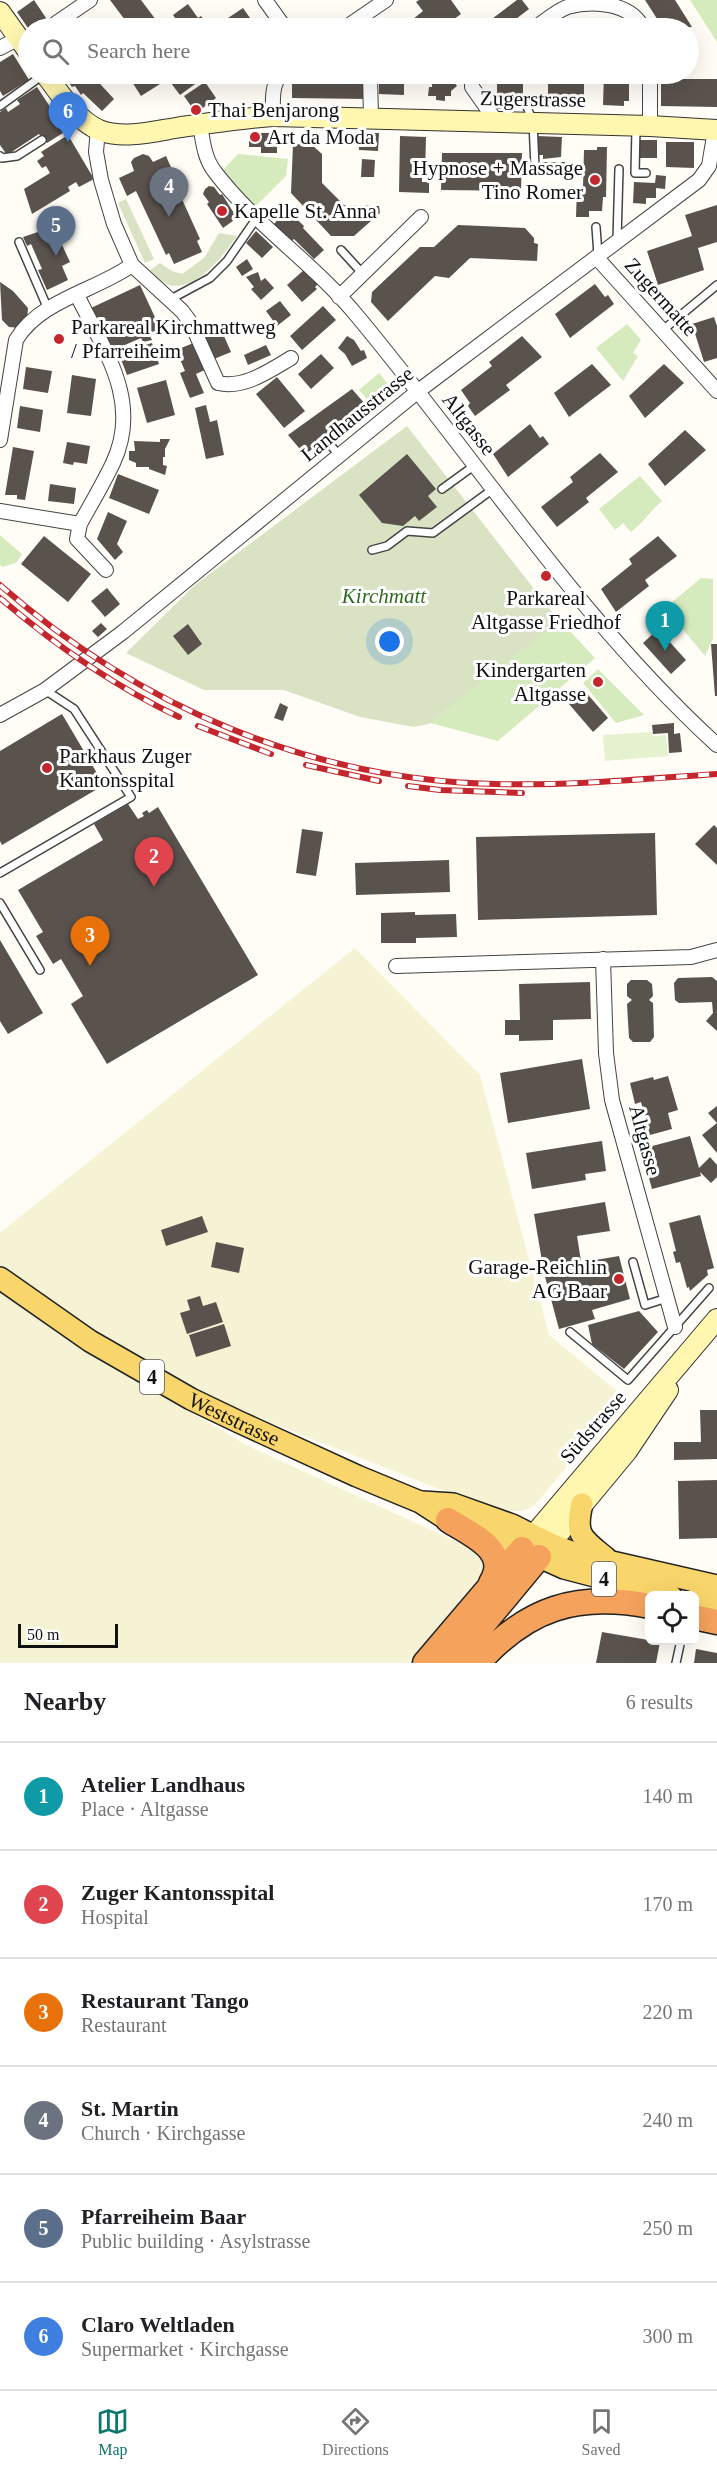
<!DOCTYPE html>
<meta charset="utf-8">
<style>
:root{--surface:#fff;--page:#f2f2f2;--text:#202124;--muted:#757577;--line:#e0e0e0;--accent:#0f766e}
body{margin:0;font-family:Georgia,serif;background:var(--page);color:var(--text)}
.controls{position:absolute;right:18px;bottom:18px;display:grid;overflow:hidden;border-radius:9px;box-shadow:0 6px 24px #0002}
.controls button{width:54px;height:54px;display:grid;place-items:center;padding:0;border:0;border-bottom:2px solid var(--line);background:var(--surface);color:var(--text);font:30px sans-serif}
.scale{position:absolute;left:18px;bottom:15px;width:100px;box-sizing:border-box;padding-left:6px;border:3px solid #111;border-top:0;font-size:16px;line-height:21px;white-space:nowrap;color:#111;-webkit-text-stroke:4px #fff;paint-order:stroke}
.you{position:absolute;left:390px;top:642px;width:21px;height:21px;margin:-15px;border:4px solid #fff;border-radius:50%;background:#1a73e8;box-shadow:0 0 0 9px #1a73e833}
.badge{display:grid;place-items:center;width:39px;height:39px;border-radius:50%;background:var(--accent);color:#fff;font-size:20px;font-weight:700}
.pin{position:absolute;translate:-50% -50px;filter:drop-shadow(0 2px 3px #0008)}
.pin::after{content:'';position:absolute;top:32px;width:21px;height:18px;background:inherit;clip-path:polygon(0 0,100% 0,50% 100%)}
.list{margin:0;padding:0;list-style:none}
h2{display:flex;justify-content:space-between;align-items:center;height:78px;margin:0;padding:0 24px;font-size:26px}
h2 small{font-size:20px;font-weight:400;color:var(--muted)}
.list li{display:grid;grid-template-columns:39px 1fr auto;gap:18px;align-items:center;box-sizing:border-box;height:108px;padding:0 24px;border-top:2px solid var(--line)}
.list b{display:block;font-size:22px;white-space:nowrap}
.list p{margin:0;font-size:20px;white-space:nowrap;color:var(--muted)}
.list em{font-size:20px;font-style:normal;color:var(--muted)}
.icon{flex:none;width:33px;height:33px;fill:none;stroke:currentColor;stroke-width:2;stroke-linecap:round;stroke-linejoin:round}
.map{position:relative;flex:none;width:717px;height:1663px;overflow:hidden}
.search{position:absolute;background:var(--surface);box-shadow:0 6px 24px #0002;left:18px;right:18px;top:18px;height:66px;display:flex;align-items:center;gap:15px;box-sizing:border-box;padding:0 21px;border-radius:33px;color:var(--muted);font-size:22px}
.sheet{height:726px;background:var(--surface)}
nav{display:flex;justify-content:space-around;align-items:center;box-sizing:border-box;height:84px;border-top:2px solid var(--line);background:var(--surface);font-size:16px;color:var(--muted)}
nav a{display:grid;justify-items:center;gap:3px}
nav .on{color:var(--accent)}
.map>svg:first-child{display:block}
.farmland{fill:#f6f3d4}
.green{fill:#d5ebbd}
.cemetery{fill:#d9e3c4}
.pitch{fill:#e6f2cf}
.building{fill:#5a524d}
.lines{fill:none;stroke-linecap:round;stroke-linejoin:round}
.lane-casing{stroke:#444;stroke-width:10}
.street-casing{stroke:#444;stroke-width:16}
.secondary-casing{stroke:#333;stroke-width:22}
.primary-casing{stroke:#222;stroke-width:24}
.highway-casing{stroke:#222;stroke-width:27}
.lane{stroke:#fff;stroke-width:7}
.street{stroke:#fff;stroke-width:14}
.secondary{stroke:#fff6b0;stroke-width:20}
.primary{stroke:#f9d66b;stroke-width:21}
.highway{stroke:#f5a25d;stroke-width:24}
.rail-casing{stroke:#c4262e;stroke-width:6}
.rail{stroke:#fff;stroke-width:4;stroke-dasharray:11;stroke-linecap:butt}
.poi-dot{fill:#c4262e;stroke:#fff;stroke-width:2}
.labels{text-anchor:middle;stroke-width:6;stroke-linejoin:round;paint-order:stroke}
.shield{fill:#fff;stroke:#585858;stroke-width:1.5}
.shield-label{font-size:20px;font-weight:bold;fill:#111}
.street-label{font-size:21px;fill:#111;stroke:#fff}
.poi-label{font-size:21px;fill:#111;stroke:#fff;text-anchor:start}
.park-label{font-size:21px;font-style:italic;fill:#2f6b1f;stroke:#fff}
</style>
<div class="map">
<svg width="717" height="1663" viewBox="0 0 717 1663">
<rect width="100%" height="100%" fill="#fffdf5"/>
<path class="farmland" d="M355 948 480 1075 549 1335 624 1397 535 1505 523 1511H506L490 1509 259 1418 239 1422 139 1381 246 1445 477 1551 484 1559 485 1566 478 1579 408 1663H0V1233Z"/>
<path class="green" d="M690 0H717V42Z
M238 154 288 159 286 176 254 208 222 171Z
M627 324 641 340 633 353 638 356 623 381 596 348Z
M379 373 392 389 373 406 359 390Z
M640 476 662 501C650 511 643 523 631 532L623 523 615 530 599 509Z
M0 535 22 554 16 563 2 567 0 565Z
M701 578 713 579V639L705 656 665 608Z
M554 614 595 658 498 741 419 720Z
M598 669 644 715 616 723 583 683Z"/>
<path class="cemetery" d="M126 199 154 259 145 263 118 203Z
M219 233 237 236C223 256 196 292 168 285 162 283 155 275 150 270L160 263 172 271 182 274 204 258Z
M407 426 559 621 428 724 414 727 360 717 284 690H204L126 653 195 585Z"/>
<path class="pitch" d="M652 732V736L666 735 668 756 605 761 603 735Z"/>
<path class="building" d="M34 0 48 21 37 28H28L17 12Z
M110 0H141L162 28H131Z
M419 0H451L461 14 446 25 449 28H410L407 24 423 11 416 2Z
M517 0H522L529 9 512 22 517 28H480Z
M645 0H675L692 27 663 28Z
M188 4 198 18 201 16 210 28H187L185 26 182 28 173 15Z
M243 8 257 28H213Z
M13 54 29 80 3 96 0 91V62Z
M62 74H91L114 99 102 111 83 93 81 95 75 86 72 87Z
M127 74H154L160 84 141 96Z
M185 74H199L202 79 180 95 171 83Z
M292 74H367V99L292 98Z
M382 74H404V95L379 94V78H382Z
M432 74H441L445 79 449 76 457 86 451 91V96H445V101L436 100V96H428L429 87H432Z
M497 74H536V76H523V96L513 95V108L497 109Z
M548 74H584V104L548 103Z
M604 74H629V101H624V106L603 105Z
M661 74H682V79H717V107L661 106Z
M205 82 216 98 196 113 184 96Z
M37 87 66 131 47 143 39 134 7 155 0 145V112L6 108 8 112 20 104 17 100Z
M249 133H277V153H261V147H249Z
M359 133H379L378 151 359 150Z
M68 135 94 179 79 187 76 182 68 187 70 191 32 214 24 189 50 173 46 166 42 168 37 161 44 156 41 152Z
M400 136 426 137 425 175H422V182H429V193L399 192Z
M537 136 562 137 561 157 543 159V155H537Z
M639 140H657V158H638Z
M666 142H694V168L666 167Z
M293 144H311L322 154V183L344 205 379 206 380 213 354 236H331L291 193Z
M597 147H607L606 197H603L602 211H589V217H576L577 187H583L584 150H597Z
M442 153H522L521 191 441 190Z
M143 154 149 156 153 162 166 156 174 174 171 175 200 239 197 241 202 252 174 264 169 253 166 255 136 191 127 196 119 178 134 171 131 162 134 158Z
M362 159 375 160 374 177H361Z
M656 175 666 176 665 189 656 188V198H646V204L633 203 634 182 655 183Z
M209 186 214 187 220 195 222 194 237 218 223 228 207 204 209 202 203 194 205 189Z
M717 205V242L698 248 704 270 658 285 647 251 692 236 685 215Z
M287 210 304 226 303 228 324 250 314 259 294 239 291 241 273 225Z
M458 225 525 228 534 238V243L538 244 537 261 470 258 449 278 435 276 388 321 371 302 372 292 420 247H434Z
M50 228 54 236 57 234 70 262 62 266 68 280 47 290 38 270 42 269 31 244 27 246 23 237Z
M256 231 273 247 262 258 246 243Z
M247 259 253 269 242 276 236 267Z
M305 269 318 284 315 287 317 289 302 302 287 285Z
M258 272 261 281 265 278 274 288 261 300 251 289 254 287 246 277Z
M0 282 13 291 28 308 27 320 20 328 9 327 2 320Z
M595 284 605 297 608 295 614 304 570 338 555 314Z
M140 285 160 328 149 334 152 340 143 342 141 338 111 351 91 308Z
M280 301 291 315 277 326 266 311Z
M323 306 336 320 302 350 290 336Z
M714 317 717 326V358L704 362 692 324Z
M220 327 231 352 214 359 203 335Z
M347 336 354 340 361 351 364 350 367 358 352 366 345 354 338 348Z
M522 336 542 357 506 385 510 390 475 416 468 406 470 403 461 390 492 366 489 362Z
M196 342 207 369 196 374 204 393 190 398 180 373 185 371 176 350Z
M152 343 159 364 127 375 119 354 132 350 131 347 135 345 136 348Z
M266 345 271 355 248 365 244 355Z
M321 354 334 368 311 389 298 374Z
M592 364 611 385 569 417 554 393Z
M664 364 684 383 645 418 629 396Z
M26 367 52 371 48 393 23 389Z
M72 375 96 379 91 416 67 413Z
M277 377 305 411 284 428 256 394Z
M166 380 175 415 147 423 137 388Z
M352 389 365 404 305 455 288 435Z
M206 405 210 422 217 420 224 455 206 459 195 408Z
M20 406 43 410 40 432 17 428Z
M530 424 540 438 543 436 549 444 508 477 493 454Z
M685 430 706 450 665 486 648 464Z
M160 439H170L165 449V457H163V465L167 466 165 475 149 469V467H136V463L129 460V451H135L134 441 160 442Z
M67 442 90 446 87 464 74 462 73 465 63 463Z
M13 447 34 451 25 500 17 499V495H5Z
M600 453 618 472 586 498 589 502 557 527 541 507 573 482 570 477Z
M407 454 436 489 428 496 437 507 419 521 415 516 403 526 382 523 359 495Z
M118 474 159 490 149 514 109 498Z
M50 484 76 488 74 504 48 501Z
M108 512 127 521 117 544 123 552 115 560 97 539Z
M44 536 91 574 68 602 21 564Z
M658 536 677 556 645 580 649 586 616 612 601 589 632 564 629 559Z
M107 588 120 604 105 617 91 601Z
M101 623 107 629 98 637 92 631Z
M188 624 202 644 188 655 173 636Z
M658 629 686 660 671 674 643 643Z
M711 644H717V696H715Z
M584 690 608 718 593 732 569 704Z
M280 703 288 707 283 721 274 718Z
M62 714 104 785 2 845 0 841V751Z
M674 723V734L680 733 682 752 669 753 668 733 653 734 652 725Z
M128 804 138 819 144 816 142 813 147 810 149 813 158 807 258 975 107 1064 71 1004 83 996 61 959 53 964 36 936 43 932 18 890 103 840 94 824Z
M714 825 717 828V865L695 844Z
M302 829 323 832 316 876 296 873Z
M655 833 657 915 478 920 476 837Z
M449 860 450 892 356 895 355 863Z
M415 912V915L456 914 457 937 416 938V943H381V913Z
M0 940 43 1013 8 1034 0 1021Z
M712 977 717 981V1031L706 1021 713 1013 712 1002 679 1003 675 1000 674 983 678 978Z
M631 980H647L652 984 653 996 649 1000 653 1003 654 1037 650 1042H633L629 1038 627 1004 632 1000 627 996V984Z
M590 982 591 1019 553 1020V1040L519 1041V1035H505V1020H520L519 984Z
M582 1059 590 1109 508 1123 500 1073Z
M668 1076 678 1110 668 1113 672 1129 650 1135 641 1102 635 1104 630 1083 653 1077 654 1080Z
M717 1106V1153L702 1135 717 1123 708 1113Z
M690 1136 699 1168 710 1157 717 1165V1177L711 1183 700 1172 701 1176 652 1189 641 1149Z
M602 1141 606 1171 585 1174 586 1180 532 1189 526 1153Z
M605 1202 610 1231 577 1236 581 1261 543 1267 534 1214Z
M700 1215 714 1268 707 1270 708 1275 690 1291 689 1287 687 1288 680 1262 676 1263 673 1252 676 1251 669 1223Z
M202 1216 208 1232 166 1246 161 1230Z
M216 1242 244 1248 239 1273 211 1267Z
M619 1256 630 1299 592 1310 595 1319 559 1329 543 1269Z
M200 1296 203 1306 216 1302 223 1322 187 1334 180 1313 190 1310 187 1300Z
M639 1311 658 1332 624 1369 592 1344 588 1325Z
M224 1324 231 1346 196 1357 189 1335Z
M700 1410H717V1459L674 1460V1442H701Z
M717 1480V1538L679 1539 678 1481Z
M602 1632 660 1642 656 1663H596Z
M696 1649 717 1653V1663H694Z"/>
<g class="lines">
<defs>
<path id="lane" d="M0 106 43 75
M486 107 491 101 525 102 533 122 535 167H563
M636 128 635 173H646
M0 156 2 158 17 156 42 140
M596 227 598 255
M617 240 619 169
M19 242 48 309
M341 250 363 274
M171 299 210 278 227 261 256 219
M663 330 717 285
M326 440 339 455
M442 489 475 465
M372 550 387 546 407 531 433 533 493 489
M0 873 131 797 74 709 45 690
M0 903 40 970
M633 1262 645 1305 667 1298
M570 1332 628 1380 709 1288
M676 1663 681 1640"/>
<path id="street" d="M265 0 285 28
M49 28 90 0
M345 28 386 0
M535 28C545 21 555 12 567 7 592 0 630 2 643 28
M0 48 19 38
M370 74 371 118
M477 74 472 77V87L496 121
M650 74V126
M273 116C273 102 271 85 281 74
M200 125C203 141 204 158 215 172 256 226 315 264 358 317 477 460 579 619 717 745
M98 129 96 152 101 180 114 224 132 265 182 311 191 323 218 383C244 389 269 371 291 358
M597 258 717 391
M339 297 421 217
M0 440 16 340C40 300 95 291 132 265
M0 511 80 524C91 504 103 484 113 463 142 401 104 350 77 295
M80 524 77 539 106 570
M0 715 45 690 123 632 417 392 699 180 709 166 715 130
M603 959 606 1053 612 1100 675 1327
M396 966 691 957 717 950"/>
<path id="secondary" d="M0 12 28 51
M45 74C60 93 76 120 99 130 124 140 156 131 181 127 212 123 242 118 273 116L650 126 717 130
M533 1536 717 1319
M550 1544 627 1451 668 1390"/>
<g id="primary">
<path id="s1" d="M0 1278 90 1341 191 1399 239 1422 357 1476 420 1502 448 1520 522 1549 564 1568 671 1596"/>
<path d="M422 1502 453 1504 512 1525 550 1544 577 1554 717 1586"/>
<path d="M582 1504C574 1536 583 1539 606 1558"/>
<path d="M694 1600 717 1604"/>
</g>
<path id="highway" d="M448 1520C471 1535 511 1550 491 1583
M694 1617 717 1622
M425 1663 522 1549
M451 1663 539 1557
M478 1663C527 1608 577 1592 650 1606"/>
</defs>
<use href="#lane" class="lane-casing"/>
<use href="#street" class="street-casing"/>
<use href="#secondary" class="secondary-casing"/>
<use href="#primary" class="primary-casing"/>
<use href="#highway" class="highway-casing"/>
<use href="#lane" class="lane"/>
<use href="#street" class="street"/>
<use href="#secondary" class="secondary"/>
<use href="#primary" class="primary"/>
<use href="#highway" class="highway"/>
<defs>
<path id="rail" d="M0 585C138 706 310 780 495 784 569 786 643 779 717 774
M0 598C55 645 114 686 179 717
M198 726 271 754
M306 765 379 781
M408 786 440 790 522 793"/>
</defs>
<use href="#rail" class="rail-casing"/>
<use href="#rail" class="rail"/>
</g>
<g class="poi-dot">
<circle cx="196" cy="110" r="6"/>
<circle cx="255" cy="137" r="6"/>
<circle cx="595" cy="180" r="6"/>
<circle cx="222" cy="211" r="6"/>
<circle cx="59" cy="339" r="6"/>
<circle cx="546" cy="576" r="6"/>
<circle cx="598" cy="682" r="6"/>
<circle cx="47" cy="768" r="6"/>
<circle cx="619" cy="1279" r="6"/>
</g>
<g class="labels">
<g class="shield">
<rect x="140" y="1360" width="24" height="34" rx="4.5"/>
<rect x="592" y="1562" width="24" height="34" rx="4.5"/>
</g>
<g class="shield-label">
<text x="152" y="1384">4</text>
<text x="604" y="1586">4</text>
</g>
<g class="street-label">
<text transform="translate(533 99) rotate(1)" y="7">Zugerstrasse</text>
<text transform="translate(661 297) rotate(48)" y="7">Zugermatte</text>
<text transform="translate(357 414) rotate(-39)" y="7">Landhausstrasse</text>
<text transform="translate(469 424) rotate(52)" y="7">Altgasse</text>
<text transform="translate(645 1140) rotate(75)" y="7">Altgasse</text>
<text dy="7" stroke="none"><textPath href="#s1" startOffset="274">Weststrasse</textPath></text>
<text transform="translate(593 1427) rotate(-49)" y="7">Südstrasse</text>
</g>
<g class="poi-label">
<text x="208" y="117">Thai Benjarong</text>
<text x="267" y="144">Art da Moda</text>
<text x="583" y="175" text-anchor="end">Hypnose + Massage<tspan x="583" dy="24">Tino Romer</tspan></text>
<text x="234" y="218">Kapelle St. Anna</text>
<text x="71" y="334">Parkareal Kirchmattweg<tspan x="71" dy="24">/ Pfarreiheim</tspan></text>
<text x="546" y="605" text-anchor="middle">Parkareal<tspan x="546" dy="24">Altgasse Friedhof</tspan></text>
<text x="586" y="677" text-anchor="end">Kindergarten<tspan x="586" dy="24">Altgasse</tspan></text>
<text x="59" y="763">Parkhaus Zuger<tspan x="59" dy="24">Kantonsspital</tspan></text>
<text x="607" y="1274" text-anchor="end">Garage-Reichlin<tspan x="607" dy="24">AG Baar</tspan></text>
</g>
<g class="park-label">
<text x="384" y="603">Kirchmatt</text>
</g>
</g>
</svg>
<div class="controls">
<button><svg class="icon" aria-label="locate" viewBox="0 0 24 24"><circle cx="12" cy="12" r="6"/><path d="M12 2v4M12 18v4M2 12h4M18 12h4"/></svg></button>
</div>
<div class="scale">50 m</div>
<div class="you"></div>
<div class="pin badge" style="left:665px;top:651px;background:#0f9aa8">1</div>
<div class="pin badge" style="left:154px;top:887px;background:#e0444e">2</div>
<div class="pin badge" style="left:90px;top:966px;background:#e8710a">3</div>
<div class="pin badge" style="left:169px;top:217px;background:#6b7280">4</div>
<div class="pin badge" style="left:56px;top:256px;background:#5c6f8a">5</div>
<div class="pin badge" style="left:68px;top:142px;background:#3f7fe0">6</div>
<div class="search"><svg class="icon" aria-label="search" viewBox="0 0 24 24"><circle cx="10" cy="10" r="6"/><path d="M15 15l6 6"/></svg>Search here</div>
</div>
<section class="sheet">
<h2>Nearby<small>6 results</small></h2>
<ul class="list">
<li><span class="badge" style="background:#0f9aa8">1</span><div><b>Atelier Landhaus</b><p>Place · Altgasse</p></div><em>140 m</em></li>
<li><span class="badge" style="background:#e0444e">2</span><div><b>Zuger Kantonsspital</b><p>Hospital</p></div><em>170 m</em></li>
<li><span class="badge" style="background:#e8710a">3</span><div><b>Restaurant Tango</b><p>Restaurant</p></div><em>220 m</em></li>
<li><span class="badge" style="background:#6b7280">4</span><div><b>St. Martin</b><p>Church · Kirchgasse</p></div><em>240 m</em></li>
<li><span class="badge" style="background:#5c6f8a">5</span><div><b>Pfarreiheim Baar</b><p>Public building · Asylstrasse</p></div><em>250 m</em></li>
<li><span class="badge" style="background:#3f7fe0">6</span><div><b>Claro Weltladen</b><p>Supermarket · Kirchgasse</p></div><em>300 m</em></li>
</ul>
</section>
<nav>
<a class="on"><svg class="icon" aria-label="map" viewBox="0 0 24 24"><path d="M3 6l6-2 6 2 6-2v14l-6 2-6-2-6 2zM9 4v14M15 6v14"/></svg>Map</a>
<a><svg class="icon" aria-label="directions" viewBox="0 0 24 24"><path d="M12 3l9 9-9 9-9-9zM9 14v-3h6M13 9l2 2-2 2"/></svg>Directions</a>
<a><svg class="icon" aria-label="saved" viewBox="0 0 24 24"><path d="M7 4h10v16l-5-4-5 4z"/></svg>Saved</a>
</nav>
